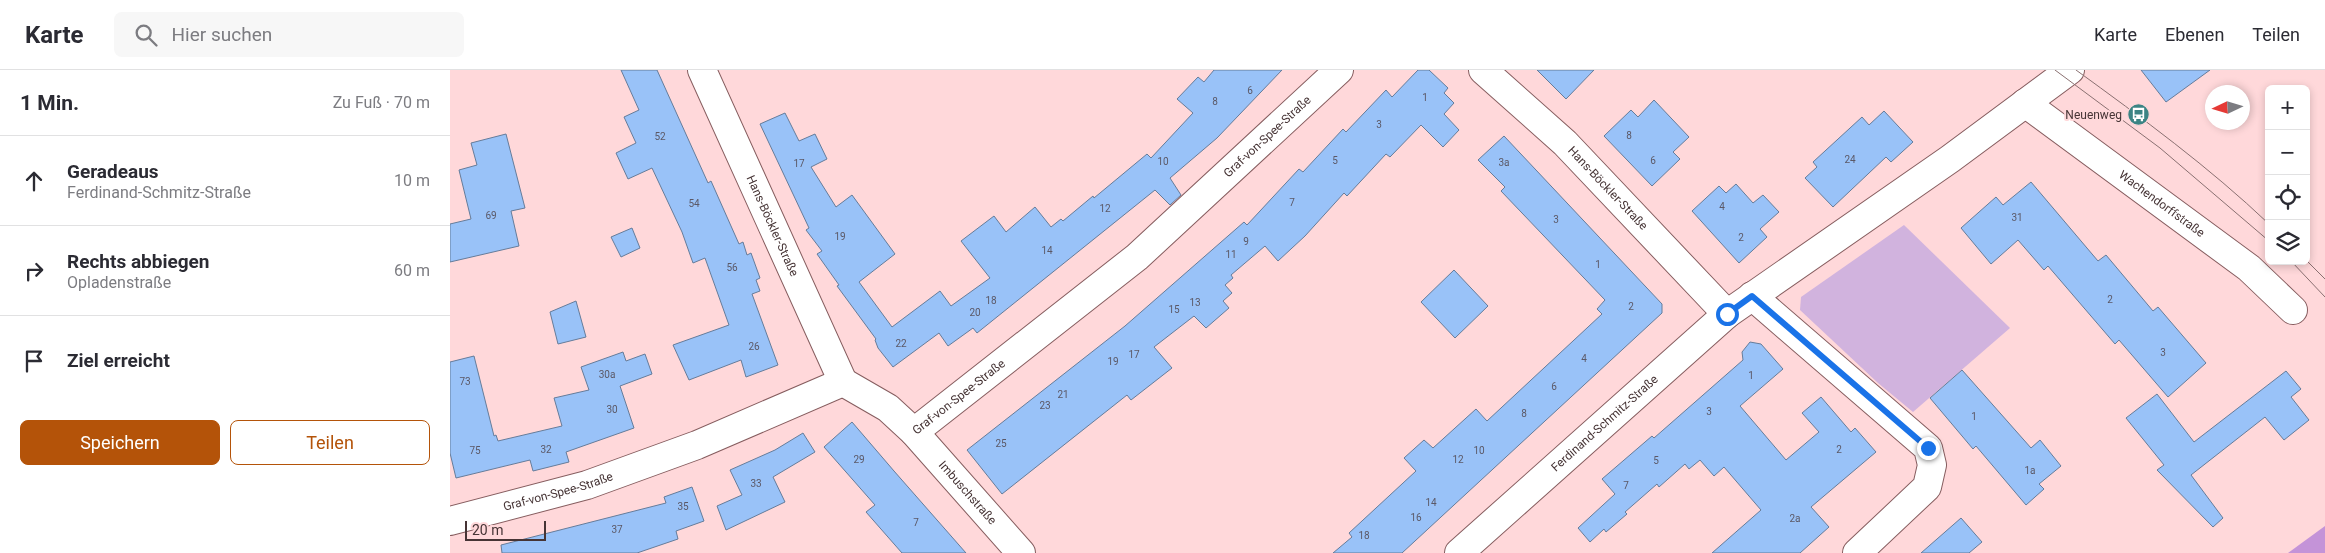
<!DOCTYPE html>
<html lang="de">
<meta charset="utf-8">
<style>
:root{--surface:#fff;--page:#f7f7f7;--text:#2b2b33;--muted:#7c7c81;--line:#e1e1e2;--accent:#b45309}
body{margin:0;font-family:Roboto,sans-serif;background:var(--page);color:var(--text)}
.controls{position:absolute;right:15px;top:15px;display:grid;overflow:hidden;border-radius:8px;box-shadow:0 2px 8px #0003}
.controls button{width:45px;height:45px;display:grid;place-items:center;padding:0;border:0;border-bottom:1px solid var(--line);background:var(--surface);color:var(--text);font:25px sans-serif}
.compass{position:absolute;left:1755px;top:15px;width:45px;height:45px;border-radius:50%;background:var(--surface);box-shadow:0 2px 8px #0003;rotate:266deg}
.scale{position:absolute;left:15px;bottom:12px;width:81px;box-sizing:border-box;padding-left:5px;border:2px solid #463435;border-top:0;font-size:14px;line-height:18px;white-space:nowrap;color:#463435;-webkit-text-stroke:4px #ffd8da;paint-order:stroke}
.stop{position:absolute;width:15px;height:15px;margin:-11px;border:4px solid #1a73e8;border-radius:50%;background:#fff}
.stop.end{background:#1a73e8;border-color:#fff;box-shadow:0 1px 5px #0008}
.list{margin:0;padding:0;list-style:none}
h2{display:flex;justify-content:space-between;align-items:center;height:65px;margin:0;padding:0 20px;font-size:21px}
h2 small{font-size:16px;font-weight:400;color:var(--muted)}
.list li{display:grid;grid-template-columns:32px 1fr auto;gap:15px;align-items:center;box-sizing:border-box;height:90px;padding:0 20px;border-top:1px solid var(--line)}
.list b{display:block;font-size:19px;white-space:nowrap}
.list p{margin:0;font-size:16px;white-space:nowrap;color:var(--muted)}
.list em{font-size:16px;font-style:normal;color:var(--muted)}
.actions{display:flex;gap:10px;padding:15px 20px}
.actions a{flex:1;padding:11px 0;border:1px solid var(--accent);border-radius:8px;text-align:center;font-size:18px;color:var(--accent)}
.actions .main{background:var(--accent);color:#fff}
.icon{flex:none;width:28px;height:28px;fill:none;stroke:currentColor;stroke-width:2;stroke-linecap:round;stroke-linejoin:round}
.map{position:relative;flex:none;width:1875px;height:483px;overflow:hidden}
header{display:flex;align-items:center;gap:30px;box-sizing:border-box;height:70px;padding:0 25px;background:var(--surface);border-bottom:1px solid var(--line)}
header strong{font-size:24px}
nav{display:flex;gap:28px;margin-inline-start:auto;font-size:18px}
.search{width:350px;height:45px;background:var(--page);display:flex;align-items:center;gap:12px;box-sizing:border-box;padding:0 18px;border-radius:8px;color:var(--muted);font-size:19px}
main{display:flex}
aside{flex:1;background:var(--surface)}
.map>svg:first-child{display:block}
.green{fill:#d1b3de}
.forest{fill:#c493d8}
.building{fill:#99c2f8;stroke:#657c9a}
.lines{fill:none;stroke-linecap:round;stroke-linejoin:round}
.minor-casing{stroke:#865d5f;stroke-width:30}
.minor{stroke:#fff;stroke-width:28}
.tram{stroke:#8a7071;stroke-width:1}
.route{stroke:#1a73e8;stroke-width:6}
.labels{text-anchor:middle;stroke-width:4;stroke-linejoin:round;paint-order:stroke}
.number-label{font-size:10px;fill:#5b5866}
.poi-label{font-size:12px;fill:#463435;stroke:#ffd8da;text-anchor:end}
.street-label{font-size:12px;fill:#463435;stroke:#ffd8da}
</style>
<header>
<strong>Karte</strong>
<div class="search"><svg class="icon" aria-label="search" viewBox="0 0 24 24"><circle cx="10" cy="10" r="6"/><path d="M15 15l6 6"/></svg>Hier suchen</div>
<nav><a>Karte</a><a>Ebenen</a><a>Teilen</a></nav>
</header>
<main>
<aside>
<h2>1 Min.<small>Zu Fuß · 70 m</small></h2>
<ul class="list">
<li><svg class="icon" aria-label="ahead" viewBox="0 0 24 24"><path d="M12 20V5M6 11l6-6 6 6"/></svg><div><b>Geradeaus</b><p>Ferdinand-Schmitz-Straße</p></div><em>10 m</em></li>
<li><svg class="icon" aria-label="right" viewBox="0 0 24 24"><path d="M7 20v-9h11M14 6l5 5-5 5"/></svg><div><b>Rechts abbiegen</b><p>Opladenstraße</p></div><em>60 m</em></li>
<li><svg class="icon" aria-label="arrive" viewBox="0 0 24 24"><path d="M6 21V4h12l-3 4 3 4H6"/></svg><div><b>Ziel erreicht</b></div></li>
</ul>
<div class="actions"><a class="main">Speichern</a><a>Teilen</a></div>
</aside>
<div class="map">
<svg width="1875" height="483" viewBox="0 0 1875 483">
<rect width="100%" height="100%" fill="#ffd8da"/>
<path class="green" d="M1454 155 1560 258 1463 342 1428 313 1350 240 1351 227Z"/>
<path class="forest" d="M1875 456V483H1838Z"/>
<path class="building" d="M171 0H207L258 113 261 111 289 174 293 172 297 185 301 183 310 208 306 210 310 221 302 224 328 295 296 307 291 290 239 310 223 275 279 255 255 188 243 193 232 162 202 98 178 109 166 83 186 73 174 47 189 40Z
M764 0H832L767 68 720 108 731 125 720 135 705 120 527 263 523 258 498 276 489 263 443 297 428 278 425 270 426 269 387 216 389 215 367 184 372 181 356 160 359 158 310 54 335 43 349 71 365 64 377 89 361 97 386 137 402 125 445 184 409 212 442 257 490 221 501 236 540 208 511 171 544 146 556 162 585 137 601 157 611 149 613 151 643 126 644 128 697 84 701 88 743 43 727 29 748 7 754 12Z
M968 0H979L998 18 994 23 1004 33 994 44 1009 60 993 77 971 55 940 87 936 84 897 126 894 123 855 166 828 191 815 176 781 205 783 208 775 215 782 223 773 231 779 238 756 258 744 246 704 277 722 298 681 330 677 325 552 424 517 380 675 256 794 152 797 155 849 99 853 102 893 59 896 62 936 20 942 27Z
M1087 0H1144L1116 29Z
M1691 0H1760L1716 32Z
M1204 30 1239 67 1223 82 1230 89 1202 116 1154 66 1181 40 1188 47Z
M1434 41 1463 72 1441 92 1436 87 1383 137 1355 108 1367 97 1363 92 1412 47 1419 55Z
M56 64 75 138 61 141 69 176 0 192V154L21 149 9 100 27 95 21 73Z
M1054 66 1212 234V243L952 483H883L902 467 899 463 966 401 954 388 974 370 983 378 1026 339 1037 351 1152 244 1147 239 1155 230 1051 121 1055 117 1028 90Z
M1581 112 1648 191 1656 185 1703 241 1708 237 1756 293 1718 327 1669 270 1665 274 1598 196 1594 200 1568 170 1541 194 1511 158 1546 127 1553 135Z
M1286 114 1303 133 1313 125 1329 142 1310 159 1317 167 1289 193 1242 141 1269 116 1276 123Z
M182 158 190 178 171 187 161 167Z
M1004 200 1038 236 1005 268 971 232Z
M126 231 136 267 108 274 100 242Z
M1300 272 1311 274 1333 299 1290 336 1336 390 1369 362 1352 343 1371 327 1401 362 1405 358 1426 382 1361 437 1379 457 1350 483H1262L1311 440 1274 397 1264 406 1250 390 1239 399 1235 394 1209 417 1207 414 1175 442 1177 444 1156 462 1154 459 1140 472 1128 458 1165 424 1152 409 1202 366 1204 368 1293 290 1292 282Z
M173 282 176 291 195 284 202 304 170 316 184 358 116 382 119 392 83 401 80 390 6 408 0 383V292L24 286 44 366 46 365 48 371 112 356 104 328 139 320 131 297Z
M1512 300 1581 378 1590 370 1611 396 1589 414 1594 419 1576 435 1526 376 1523 379 1480 328Z
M1836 301 1851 319 1841 327 1859 350 1834 370 1815 347 1741 405 1773 448 1763 457 1707 400 1714 395 1676 348 1707 324 1744 372Z
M402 352 444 401 516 483H452L416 442 425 435 374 377Z
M353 363 365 382 323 407 335 432 276 460 267 436 292 425 280 400 325 380Z
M242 417 254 451 226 461 228 469 187 483H52L51 475 216 433 214 427Z
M1511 448 1532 472 1519 483H1471Z"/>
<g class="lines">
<defs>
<g id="minor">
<path id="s1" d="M252 0 393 312"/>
<path id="s2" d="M1033 0 1115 73 1277 244"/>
<path id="s3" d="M1575 33 1799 198 1843 240"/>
<path d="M1302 226 1478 378 1482 395 1477 417 1407 483"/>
<path id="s4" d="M464 362 571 483"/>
<path id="s5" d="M0 451 137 415 247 375 393 312 438 338 464 362 687 187 889 0"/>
<path id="s6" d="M1009 483 1277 244 1500 89 1620 0"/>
</g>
</defs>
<use href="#minor" class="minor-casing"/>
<use href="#minor" class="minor"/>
<path class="tram" d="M1605 0 1710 78 1819 171
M1626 0C1692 48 1759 97 1819 154
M1856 190 1875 209
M1841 191 1875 227"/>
</g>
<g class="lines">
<path class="route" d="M1277 244 1302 226 1478 378"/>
</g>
<defs>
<symbol id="bus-disc" viewBox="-11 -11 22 22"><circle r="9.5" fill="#3b8484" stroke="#ffd8da"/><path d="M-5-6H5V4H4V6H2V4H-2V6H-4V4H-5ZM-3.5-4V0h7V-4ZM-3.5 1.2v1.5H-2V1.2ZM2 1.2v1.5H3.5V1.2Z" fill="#fff"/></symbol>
</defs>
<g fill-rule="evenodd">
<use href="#bus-disc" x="1676" y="32" width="25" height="25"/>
</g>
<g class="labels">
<g class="number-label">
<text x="800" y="24">6</text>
<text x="975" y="31">1</text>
<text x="765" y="35">8</text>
<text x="929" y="58">3</text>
<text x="1179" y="69">8</text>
<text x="210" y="70">52</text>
<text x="1400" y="93">24</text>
<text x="885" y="94">5</text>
<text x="1203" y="94">6</text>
<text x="713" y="95">10</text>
<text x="1054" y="96">3a</text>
<text x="349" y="97">17</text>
<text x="842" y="136">7</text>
<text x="244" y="137">54</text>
<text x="1272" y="140">4</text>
<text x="655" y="142">12</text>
<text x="41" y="149">69</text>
<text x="1567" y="151">31</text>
<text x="1106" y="153">3</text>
<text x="390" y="170">19</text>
<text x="1291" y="171">2</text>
<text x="796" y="175">9</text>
<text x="597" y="184">14</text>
<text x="781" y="188">11</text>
<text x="1148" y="198">1</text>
<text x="282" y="201">56</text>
<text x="1660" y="233">2</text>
<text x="541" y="234">18</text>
<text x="745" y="236">13</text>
<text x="1181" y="240">2</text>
<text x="724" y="243">15</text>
<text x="525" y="246">20</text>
<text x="451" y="277">22</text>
<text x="304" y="280">26</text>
<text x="1713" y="286">3</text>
<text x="684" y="288">17</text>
<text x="1134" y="292">4</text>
<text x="663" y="295">19</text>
<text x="157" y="308">30a</text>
<text x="1301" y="309">1</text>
<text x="15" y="315">73</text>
<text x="1104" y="320">6</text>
<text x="613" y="328">21</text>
<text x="595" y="339">23</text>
<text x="162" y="343">30</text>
<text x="1259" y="345">3</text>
<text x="1074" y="347">8</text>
<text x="1524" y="350">1</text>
<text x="551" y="377">25</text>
<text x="96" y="383">32</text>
<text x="1389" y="383">2</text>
<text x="25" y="384">75</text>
<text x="1029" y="384">10</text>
<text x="409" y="393">29</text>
<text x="1008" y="393">12</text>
<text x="1206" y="394">5</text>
<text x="1580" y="404">1a</text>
<text x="306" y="417">33</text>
<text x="1176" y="419">7</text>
<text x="981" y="436">14</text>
<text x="233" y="440">35</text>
<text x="966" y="451">16</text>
<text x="1345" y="452">2a</text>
<text x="466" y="456">7</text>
<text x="167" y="463">37</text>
<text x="914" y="469">18</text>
</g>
<g class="poi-label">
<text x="1672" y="49">Neuenweg</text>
</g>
<g class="street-label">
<text dy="4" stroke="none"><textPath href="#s5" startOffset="966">Graf-von-Spee-Straße</textPath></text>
<text dy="4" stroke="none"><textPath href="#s2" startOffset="172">Hans-Böckler-Straße</textPath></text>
<text dy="4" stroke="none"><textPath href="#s3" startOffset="170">Wachendorffstraße</textPath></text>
<text dy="4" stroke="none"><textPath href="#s1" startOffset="171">Hans-Böckler-Straße</textPath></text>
<text dy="4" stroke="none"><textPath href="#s5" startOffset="562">Graf-von-Spee-Straße</textPath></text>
<text dy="4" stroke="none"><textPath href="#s6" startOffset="195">Ferdinand-Schmitz-Straße</textPath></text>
<text dy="4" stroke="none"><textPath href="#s5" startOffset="112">Graf-von-Spee-Straße</textPath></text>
<text dy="4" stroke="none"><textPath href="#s4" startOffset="81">Imbuschstraße</textPath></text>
</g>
</g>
</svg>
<div class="controls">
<button>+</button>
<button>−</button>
<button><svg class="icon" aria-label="locate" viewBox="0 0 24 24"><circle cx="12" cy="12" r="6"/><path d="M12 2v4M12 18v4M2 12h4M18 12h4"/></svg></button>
<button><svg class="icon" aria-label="layers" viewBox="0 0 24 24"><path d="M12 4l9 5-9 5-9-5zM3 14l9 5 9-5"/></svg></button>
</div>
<svg class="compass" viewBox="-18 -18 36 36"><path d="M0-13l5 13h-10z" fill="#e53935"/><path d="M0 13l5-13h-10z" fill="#7c7c81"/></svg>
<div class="scale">20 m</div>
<div class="stop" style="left:1277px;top:244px"></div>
<div class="stop end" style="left:1478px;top:378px"></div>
</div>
</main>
